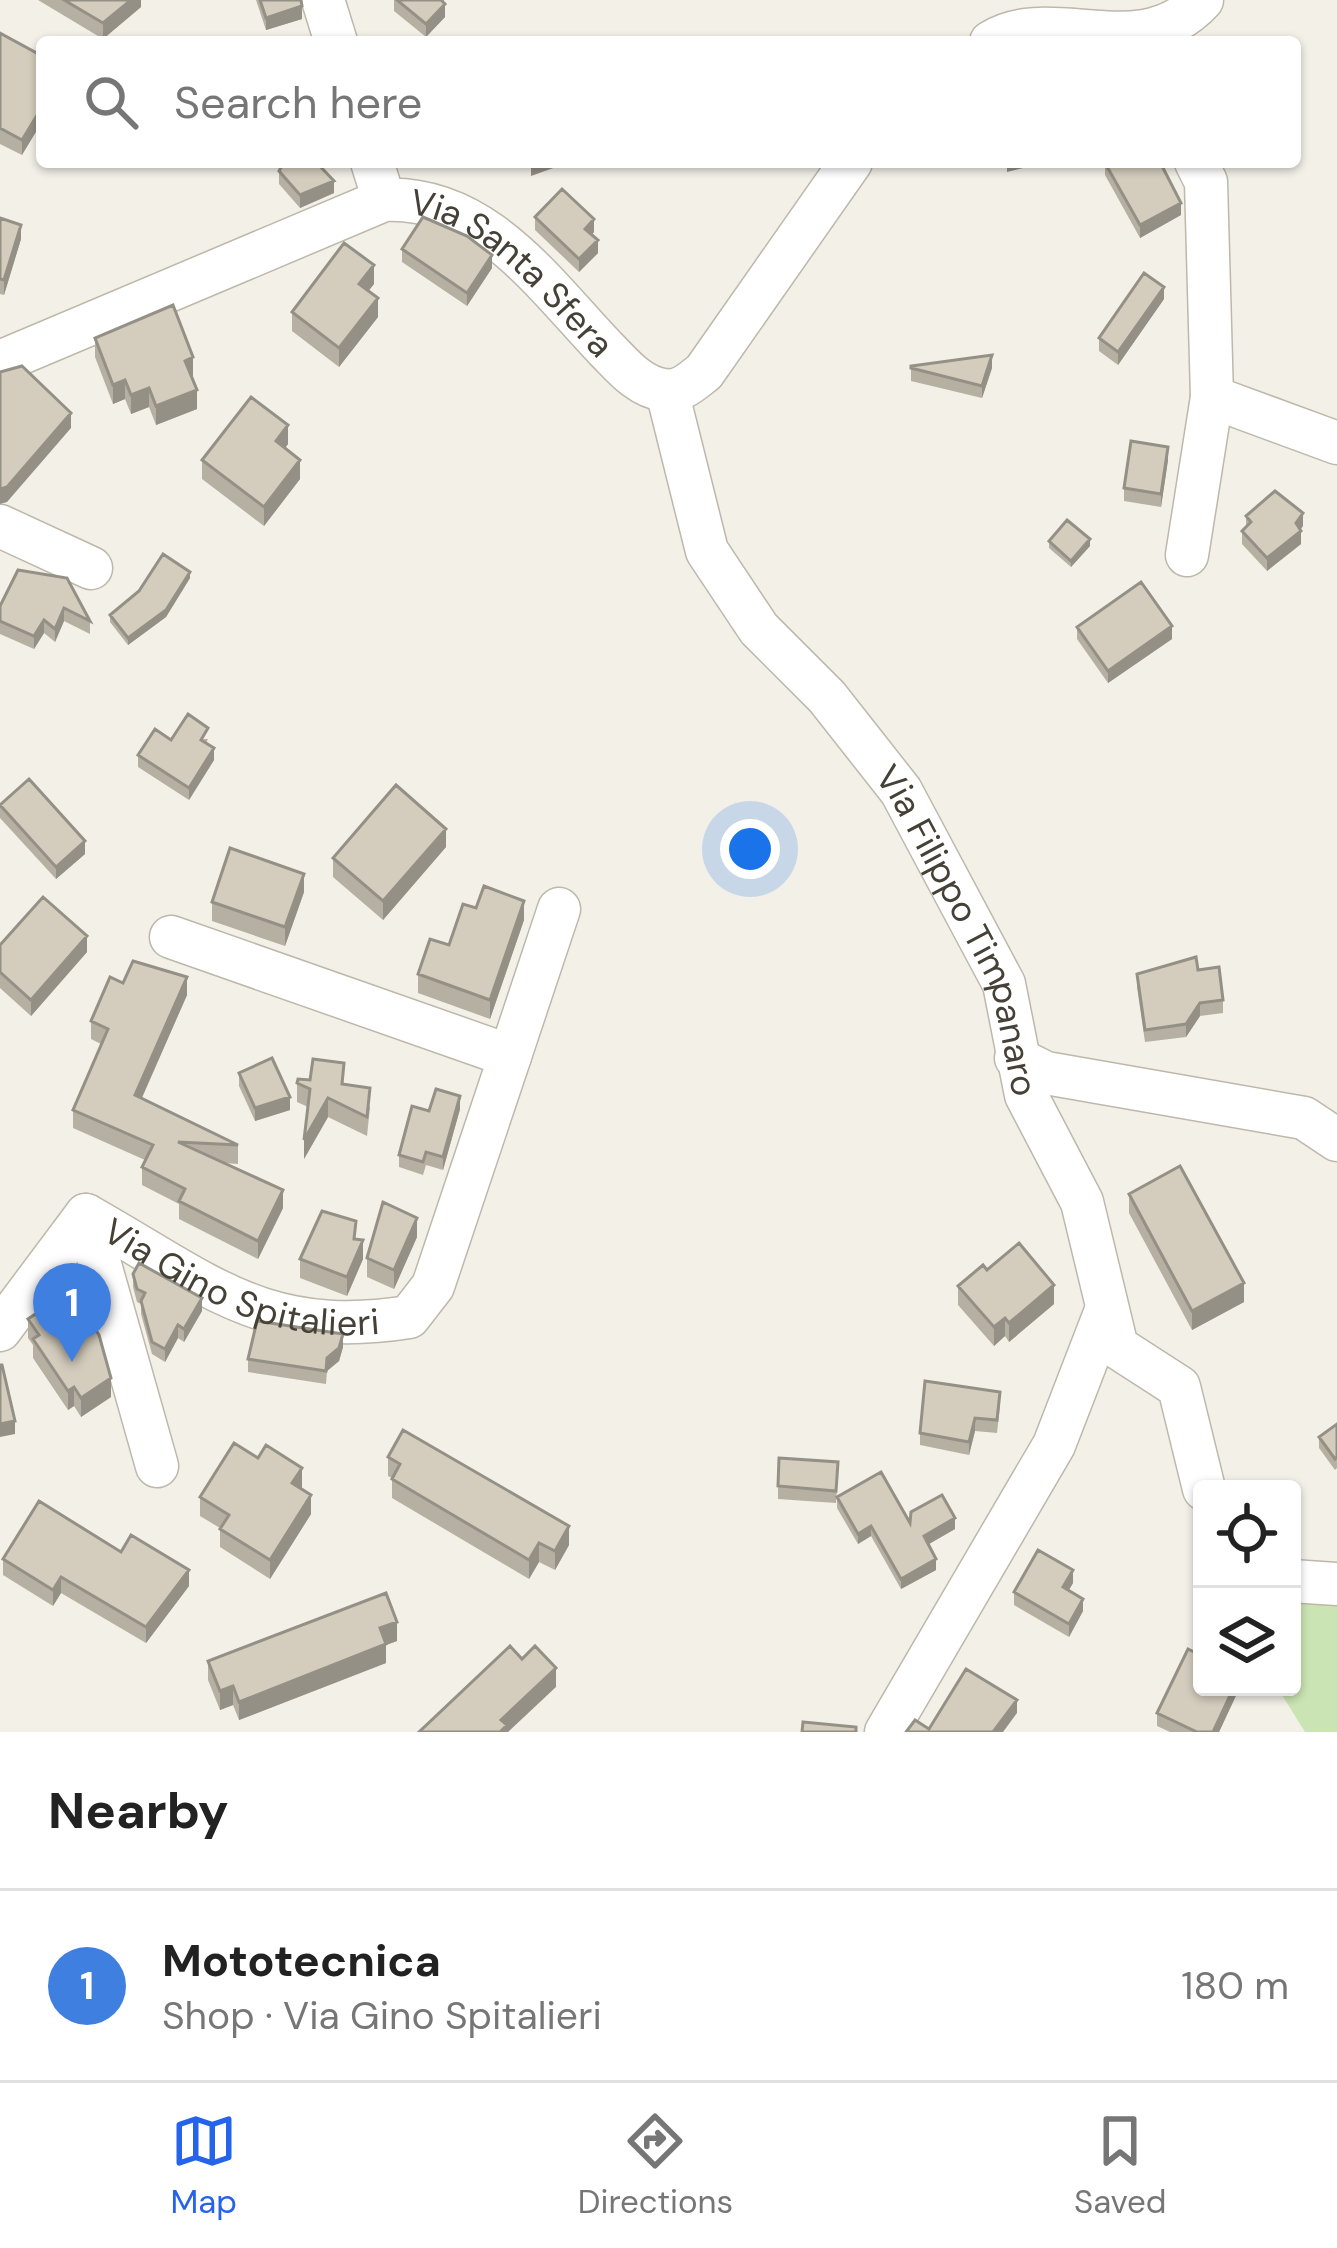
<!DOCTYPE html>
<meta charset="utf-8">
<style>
:root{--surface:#fff;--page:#f2f2f2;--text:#222;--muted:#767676;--line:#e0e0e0;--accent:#2563eb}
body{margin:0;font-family:"DM Sans",sans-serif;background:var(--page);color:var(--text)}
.controls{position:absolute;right:36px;bottom:36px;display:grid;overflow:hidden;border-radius:12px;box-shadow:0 3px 9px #0004}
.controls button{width:108px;height:108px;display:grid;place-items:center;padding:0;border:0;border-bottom:3px solid var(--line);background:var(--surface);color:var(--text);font:60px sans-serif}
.you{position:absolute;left:750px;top:849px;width:42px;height:42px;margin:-30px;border:9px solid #fff;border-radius:50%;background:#1a73e8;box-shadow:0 0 0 18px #1a73e833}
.badge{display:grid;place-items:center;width:78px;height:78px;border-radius:50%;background:var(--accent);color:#fff;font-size:39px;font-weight:700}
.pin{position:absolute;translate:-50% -99px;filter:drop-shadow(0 3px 6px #0008)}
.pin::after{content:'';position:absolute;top:63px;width:42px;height:36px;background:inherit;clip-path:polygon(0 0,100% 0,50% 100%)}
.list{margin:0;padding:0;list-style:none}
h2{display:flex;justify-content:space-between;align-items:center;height:156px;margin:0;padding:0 48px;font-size:51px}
h2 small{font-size:39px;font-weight:400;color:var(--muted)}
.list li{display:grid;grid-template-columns:78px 1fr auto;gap:36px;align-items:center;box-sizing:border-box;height:192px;padding:0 48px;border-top:3px solid var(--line)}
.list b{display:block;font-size:45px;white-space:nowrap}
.list p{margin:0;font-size:39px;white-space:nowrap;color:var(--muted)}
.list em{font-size:39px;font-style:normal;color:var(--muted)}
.icon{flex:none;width:66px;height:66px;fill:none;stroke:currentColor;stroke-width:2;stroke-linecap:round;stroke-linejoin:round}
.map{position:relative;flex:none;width:1337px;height:1732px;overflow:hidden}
.search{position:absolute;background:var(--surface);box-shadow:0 3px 9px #0004;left:36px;right:36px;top:36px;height:132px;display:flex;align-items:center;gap:30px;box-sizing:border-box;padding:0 42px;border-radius:12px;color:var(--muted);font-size:45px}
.sheet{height:348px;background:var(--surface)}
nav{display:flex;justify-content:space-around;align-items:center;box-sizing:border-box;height:168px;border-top:3px solid var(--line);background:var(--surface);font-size:33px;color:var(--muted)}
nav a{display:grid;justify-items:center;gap:6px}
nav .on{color:var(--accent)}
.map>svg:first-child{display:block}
.green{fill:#cbe4b3}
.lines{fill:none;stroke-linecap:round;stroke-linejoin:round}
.minor-casing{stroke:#beb8ab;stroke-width:45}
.minor{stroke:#fff;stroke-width:42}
.wall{fill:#b6b0a3}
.shaded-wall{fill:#949085}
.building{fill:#d4cdbe;stroke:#949085;stroke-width:3}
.labels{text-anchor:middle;stroke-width:9;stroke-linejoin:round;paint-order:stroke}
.street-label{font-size:36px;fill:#464137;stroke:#fff}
</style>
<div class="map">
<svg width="1337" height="1732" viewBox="0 0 1337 1732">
<rect width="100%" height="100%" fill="#f3f0e8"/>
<path class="green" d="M1292 1598 1337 1602V1732H1305L1277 1687H1292Z"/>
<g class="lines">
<defs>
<g id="minor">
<path d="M323 0 336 42"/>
<path d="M991 42C1052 4 1140 67 1202 0"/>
<path d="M372 162 384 200"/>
<path id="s1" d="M0 362 384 200C483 195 543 283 605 348 622 365 639 387 664 390 681 393 692 381 704 372L851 162"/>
<path id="s2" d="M667 391 707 551 759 629 827 697 901 791 1004 984 1026 1095 1082 1202 1117 1347 1179 1387 1204 1489"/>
<path d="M1212 397 1337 443"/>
<path d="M0 526 91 568"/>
<path d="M1187 555 1212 397 1206 182 1196 162"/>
<path d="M510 1056 559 909"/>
<path d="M1016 1058 1046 1073 1304 1118 1337 1140"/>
<path d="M86 1215 157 1466"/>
<path id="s3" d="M0 1330 86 1215C207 1283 263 1340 409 1317L433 1286 510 1056 171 937"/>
<path d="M1292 1581 1337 1584"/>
<path d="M886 1732 1054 1445 1105 1313"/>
</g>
</defs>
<use href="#minor" class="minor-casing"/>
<use href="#minor" class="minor"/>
</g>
<path class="wall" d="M38 0H141V7L103 39Z
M256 0H301L302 19 266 30Z
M394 0H444L445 17 426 37 394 11Z
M0 33 42 56 22 155 0 144Z
M1105 163 1181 215 1140 238 1105 175Z
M279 171 334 193 300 208 279 184Z
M535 217 594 232 592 235 598 253 579 272 535 230Z
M0 218 21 239 4 295 0 294Z
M402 249 492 268 467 306 402 262Z
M374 284 368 291 378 317 339 367 292 331V312Z
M1164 299 1118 365 1099 351V338Z
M95 338 193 376 197 409 156 425 149 407 131 414 125 399 113 404 95 357Z
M911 366 992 368 982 398 911 381Z
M288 444 285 448 300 479 264 526 202 479V460Z
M1168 460 1161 507 1124 501V488Z
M1246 516 1303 526 1300 530 1301 544 1267 571 1242 544V531L1246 527Z
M1049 541 1090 546 1071 567 1049 548Z
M67 578 90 621V634L64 621 55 642 44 633 34 649 0 634V606Z
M190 578 166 617 128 645 110 622V615Z
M1077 627 1172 639 1108 683 1077 639Z
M208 739 206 743 214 760 189 800 138 767V755L171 740Z
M0 805 85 854 56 879 0 818Z
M446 847 383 920 333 877V858Z
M304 892 285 946 212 921V902Z
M476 908 524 920 490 1019 418 993V974L449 945Z
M0 945 87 952 31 1016 0 988Z
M1198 970 1223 1000V1013L1200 1016 1186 1037 1145 1042 1137 987V974Z
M123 983 187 995 142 1098 238 1145V1164L224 1163 283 1208 258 1259 179 1219V1204L142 1185V1167L145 1160 73 1128V1110L101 1044 91 1039V1021Z
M239 1073 290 1110 255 1121 239 1086Z
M297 1083 344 1085 370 1107 367 1136 328 1117 304 1159 308 1107 297 1102Z
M460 1109 443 1170 426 1165 423 1175 399 1167V1155L429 1111Z
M1129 1194 1244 1302 1192 1330 1129 1213Z
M417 1237 394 1289 367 1277V1258Z
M356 1239 363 1259 347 1296 300 1278V1259Z
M987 1270 1054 1304 1009 1342 1005 1336 994 1346 958 1305V1286Z
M133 1274 202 1311 184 1342 178 1338 165 1362 152 1354 141 1314V1304L137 1302 133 1287Z
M28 1319 111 1397 81 1417 74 1406 68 1410 33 1358V1345L28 1338Z
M343 1347 339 1361 327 1371 326 1384 248 1372V1359Z
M1000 1405 997 1433 975 1431 969 1455 920 1445V1433Z
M1337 1424V1468L1335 1470 1319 1448V1437Z
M388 1457 569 1545 555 1570 539 1562 529 1579 392 1498V1478L388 1476Z
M838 1475 836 1503 778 1499V1486Z
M302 1487 301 1489 311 1514 270 1579 220 1547V1528L200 1516V1497Z
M837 1497 910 1523 955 1529 928 1544 936 1570 901 1589 871 1536 858 1544 837 1508Z
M121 1552 189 1586 146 1643 61 1593 53 1606 3 1575V1559Z
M1073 1583 1069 1590 1083 1611 1069 1637 1014 1605V1592Z
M397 1641 386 1645V1663L239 1720 233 1705 220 1710 208 1680V1661Z
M1202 1687H1240L1219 1732H1170L1157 1726V1713Z"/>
<path class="shaded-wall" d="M131 0H141V7L103 39V23Z
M445 4V17L426 37V24Z
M302 6V19L266 30V18Z
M42 107V122L22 155V140Z
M535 162H570L531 176V163Z
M1007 162H1047L1007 172Z
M334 181V193L300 208V195Z
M1181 203V215L1140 238V225Z
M594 219V232L585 241V229Z
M21 225V239L4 295V280Z
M598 240V253L579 272V259Z
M492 255V268L467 306V293Z
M374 265V284L359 303V284Z
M1164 287V299L1118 365V352Z
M378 298V317L339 367V348Z
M992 355V368L982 398V386Z
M193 357V376L185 379V361Z
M125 380V399L113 404V385Z
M149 388V407L131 414V395Z
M197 390V409L156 425V406Z
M71 413V428L7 502 0 504V489Z
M288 425V444L276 460V441Z
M1168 447V460L1161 507V494Z
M300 460V479L264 526V507Z
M1303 513V526L1297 534 1301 531V544L1267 571V558Z
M1090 539V546L1071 567V561Z
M190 572V578L166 617 128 645V638Z
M64 608V621L55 642V629Z
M44 620V633L34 649V636Z
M1172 626V639L1108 683V671Z
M214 748V760L189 800V788Z
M446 829V847L383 920V901Z
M85 841V854L56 879V867Z
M304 874V892L285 946V927Z
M524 901V920L490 1019V1000Z
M87 936V952L31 1016V1000Z
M187 977V995L135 1113V1095Z
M1200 1003V1016L1186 1037V1024Z
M460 1096V1109L443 1170V1157Z
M290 1097V1110L255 1121V1108Z
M328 1098V1117L304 1159V1140Z
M283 1190V1208L258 1259V1241Z
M417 1218V1237L394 1289V1270Z
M363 1240V1259L347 1296V1277Z
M1244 1283V1302L1192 1330V1311Z
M1054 1285V1304L1009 1342V1323Z
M202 1298V1311L184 1342V1329Z
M1005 1318V1336L994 1346V1327Z
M178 1325V1338L165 1362V1349Z
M343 1334V1347L339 1361 327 1371V1358Z
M111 1378V1397L81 1417V1398Z
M74 1387V1406L68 1410V1391Z
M975 1418V1431L969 1455V1442Z
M15 1421V1434L0 1437V1424Z
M302 1468V1487L292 1502V1483Z
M311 1495V1514L270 1579V1560Z
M955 1518V1529L924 1547V1536Z
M569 1526V1545L555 1570V1551Z
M871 1526V1536L858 1544V1534Z
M539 1543V1562L529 1579V1560Z
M936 1559V1570L901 1589V1579Z
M189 1570V1586L146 1643V1627Z
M1073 1570V1583L1063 1600V1587Z
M61 1577V1593L53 1606V1590Z
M1083 1599V1611L1069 1637V1624Z
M397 1622V1641L386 1645V1663L239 1720V1702L380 1628Z
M556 1668V1687L508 1732H500L501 1720Z
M233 1686V1705L220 1710V1691Z
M1234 1687H1240L1219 1732H1213Z
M1017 1700V1713L1003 1732H993Z"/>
<path class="building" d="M64 0H131L103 23Z
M260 0H301L302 6 266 18Z
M397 0H441L445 4 426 24Z
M0 33 42 56V107L22 140 0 128Z
M284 162H316L334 181 300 195 279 171Z
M1160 162 1181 203 1140 225 1105 163Z
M562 189 594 219 585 229 598 240 579 259 535 217Z
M423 217 467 236 492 255 467 293 402 249Z
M0 218 21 225 4 280 0 279Z
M344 243 374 265 359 284 378 298 339 348 292 312Z
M1144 273 1164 287 1118 352 1099 338Z
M173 305 193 357 185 361 197 390 156 406 149 388 131 395 125 380 113 385 95 338Z
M992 355 982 386 911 368V366Z
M22 366 71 413 7 487 0 489V372Z
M251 397 288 425 276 441 300 460 264 507 202 460Z
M1131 441 1168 447 1161 494 1124 488Z
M1275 491 1303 513 1296 523 1301 531 1267 558 1242 531 1251 522 1246 516Z
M1067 520 1090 539 1071 561 1049 541Z
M163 554 190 572 166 610 128 638 110 615 139 591Z
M18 570 67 578 90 621 64 608 55 629 44 620 34 636 0 621V606Z
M1141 582 1172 626 1108 671 1077 627Z
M188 714 208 728 201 740 214 748 189 788 138 755 155 729 171 740Z
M29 779 85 841 56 867 0 805Z
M396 785 446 829 383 901 333 858Z
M230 848 304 874 285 927 212 902Z
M484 886 524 901 490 1000 418 974 430 939 449 945 463 904 476 908Z
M43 897 87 936 31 1000 0 972V945Z
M1196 957 1198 970 1219 967 1223 1000 1200 1003 1186 1024 1145 1030 1137 974Z
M133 961 187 977 135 1095 238 1145 178 1142 283 1190 258 1241 179 1201 185 1189 142 1167 153 1145 73 1110 108 1029 91 1021 110 977 123 983Z
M272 1058 290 1097 255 1108 239 1073Z
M313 1059 344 1063 342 1084 370 1088 367 1117 328 1098 304 1140 310 1089 297 1083 298 1079 310 1080Z
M436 1089 460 1096 443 1157 426 1152 423 1162 399 1155 412 1106 429 1111Z
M1180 1166 1244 1283 1192 1311 1129 1194Z
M383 1202 417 1218 394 1270 367 1258Z
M322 1211 356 1221 354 1239 363 1240 347 1277 300 1259Z
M1019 1243 1054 1285 1009 1323 1005 1318 994 1327 958 1286 983 1265 987 1270Z
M139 1263 202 1298 184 1329 178 1325 165 1349 152 1342 141 1301 145 1293 137 1289 133 1274Z
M70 1291 99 1335 111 1378 81 1398 74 1387 68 1391 33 1339 39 1335 28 1319Z
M257 1321 343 1334 339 1348 327 1358 326 1371 248 1359Z
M0 1365H2L15 1421 0 1424Z
M925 1381 1000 1392 997 1420 975 1418 969 1442 920 1433Z
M1337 1424V1457L1335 1459 1319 1437Z
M403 1430 569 1526 555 1551 539 1543 529 1560 392 1479 400 1464 388 1457Z
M234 1443 258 1458 266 1445 302 1468 292 1483 311 1495 270 1560 220 1529 229 1515 200 1497Z
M779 1458 838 1462 836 1491 778 1486Z
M881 1472 910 1523 911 1512 942 1495 955 1518 924 1536 936 1559 901 1579 871 1526 858 1534 837 1497Z
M39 1501 121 1552 131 1535 189 1570 146 1627 61 1577 53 1590 3 1559Z
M1038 1550 1073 1570 1063 1587 1083 1599 1069 1624 1014 1592Z
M386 1593 397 1622 380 1628 386 1644 239 1702 233 1686 220 1691 208 1661Z
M510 1646 522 1659 535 1646 556 1668 501 1720 507 1725 500 1732H419Z
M1188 1649 1202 1656V1687H1234L1213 1732H1197L1157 1713Z
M966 1669 1017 1700 993 1732H906L915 1720 929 1729Z
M803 1722 856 1727V1732H802Z"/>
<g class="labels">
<g class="street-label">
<text dy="13" stroke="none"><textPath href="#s1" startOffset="570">Via Santa Sfera</textPath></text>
<text dy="13" stroke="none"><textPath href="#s2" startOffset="627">Via Filippo Timpanaro</textPath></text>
<text dy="13" stroke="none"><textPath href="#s3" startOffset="315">Via Gino Spitalieri</textPath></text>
</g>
</g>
</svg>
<div class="controls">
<button><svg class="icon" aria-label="locate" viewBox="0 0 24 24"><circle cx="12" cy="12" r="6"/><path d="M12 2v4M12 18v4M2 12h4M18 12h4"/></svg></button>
<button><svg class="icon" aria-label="layers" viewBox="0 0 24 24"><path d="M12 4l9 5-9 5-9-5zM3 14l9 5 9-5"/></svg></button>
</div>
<div class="you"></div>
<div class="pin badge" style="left:72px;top:1362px;background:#3f7fe0">1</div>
<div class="search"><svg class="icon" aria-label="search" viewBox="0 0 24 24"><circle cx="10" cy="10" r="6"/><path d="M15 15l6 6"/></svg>Search here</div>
</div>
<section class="sheet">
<h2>Nearby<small></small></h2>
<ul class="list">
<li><span class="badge" style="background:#3f7fe0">1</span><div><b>Mototecnica</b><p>Shop · Via Gino Spitalieri</p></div><em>180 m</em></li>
</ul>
</section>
<nav>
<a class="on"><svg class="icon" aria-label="map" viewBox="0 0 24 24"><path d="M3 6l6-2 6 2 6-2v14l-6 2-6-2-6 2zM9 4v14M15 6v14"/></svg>Map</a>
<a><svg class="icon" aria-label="directions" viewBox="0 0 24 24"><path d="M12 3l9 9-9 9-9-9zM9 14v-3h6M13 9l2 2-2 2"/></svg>Directions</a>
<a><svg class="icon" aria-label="saved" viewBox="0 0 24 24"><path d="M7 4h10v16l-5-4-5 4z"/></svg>Saved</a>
</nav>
